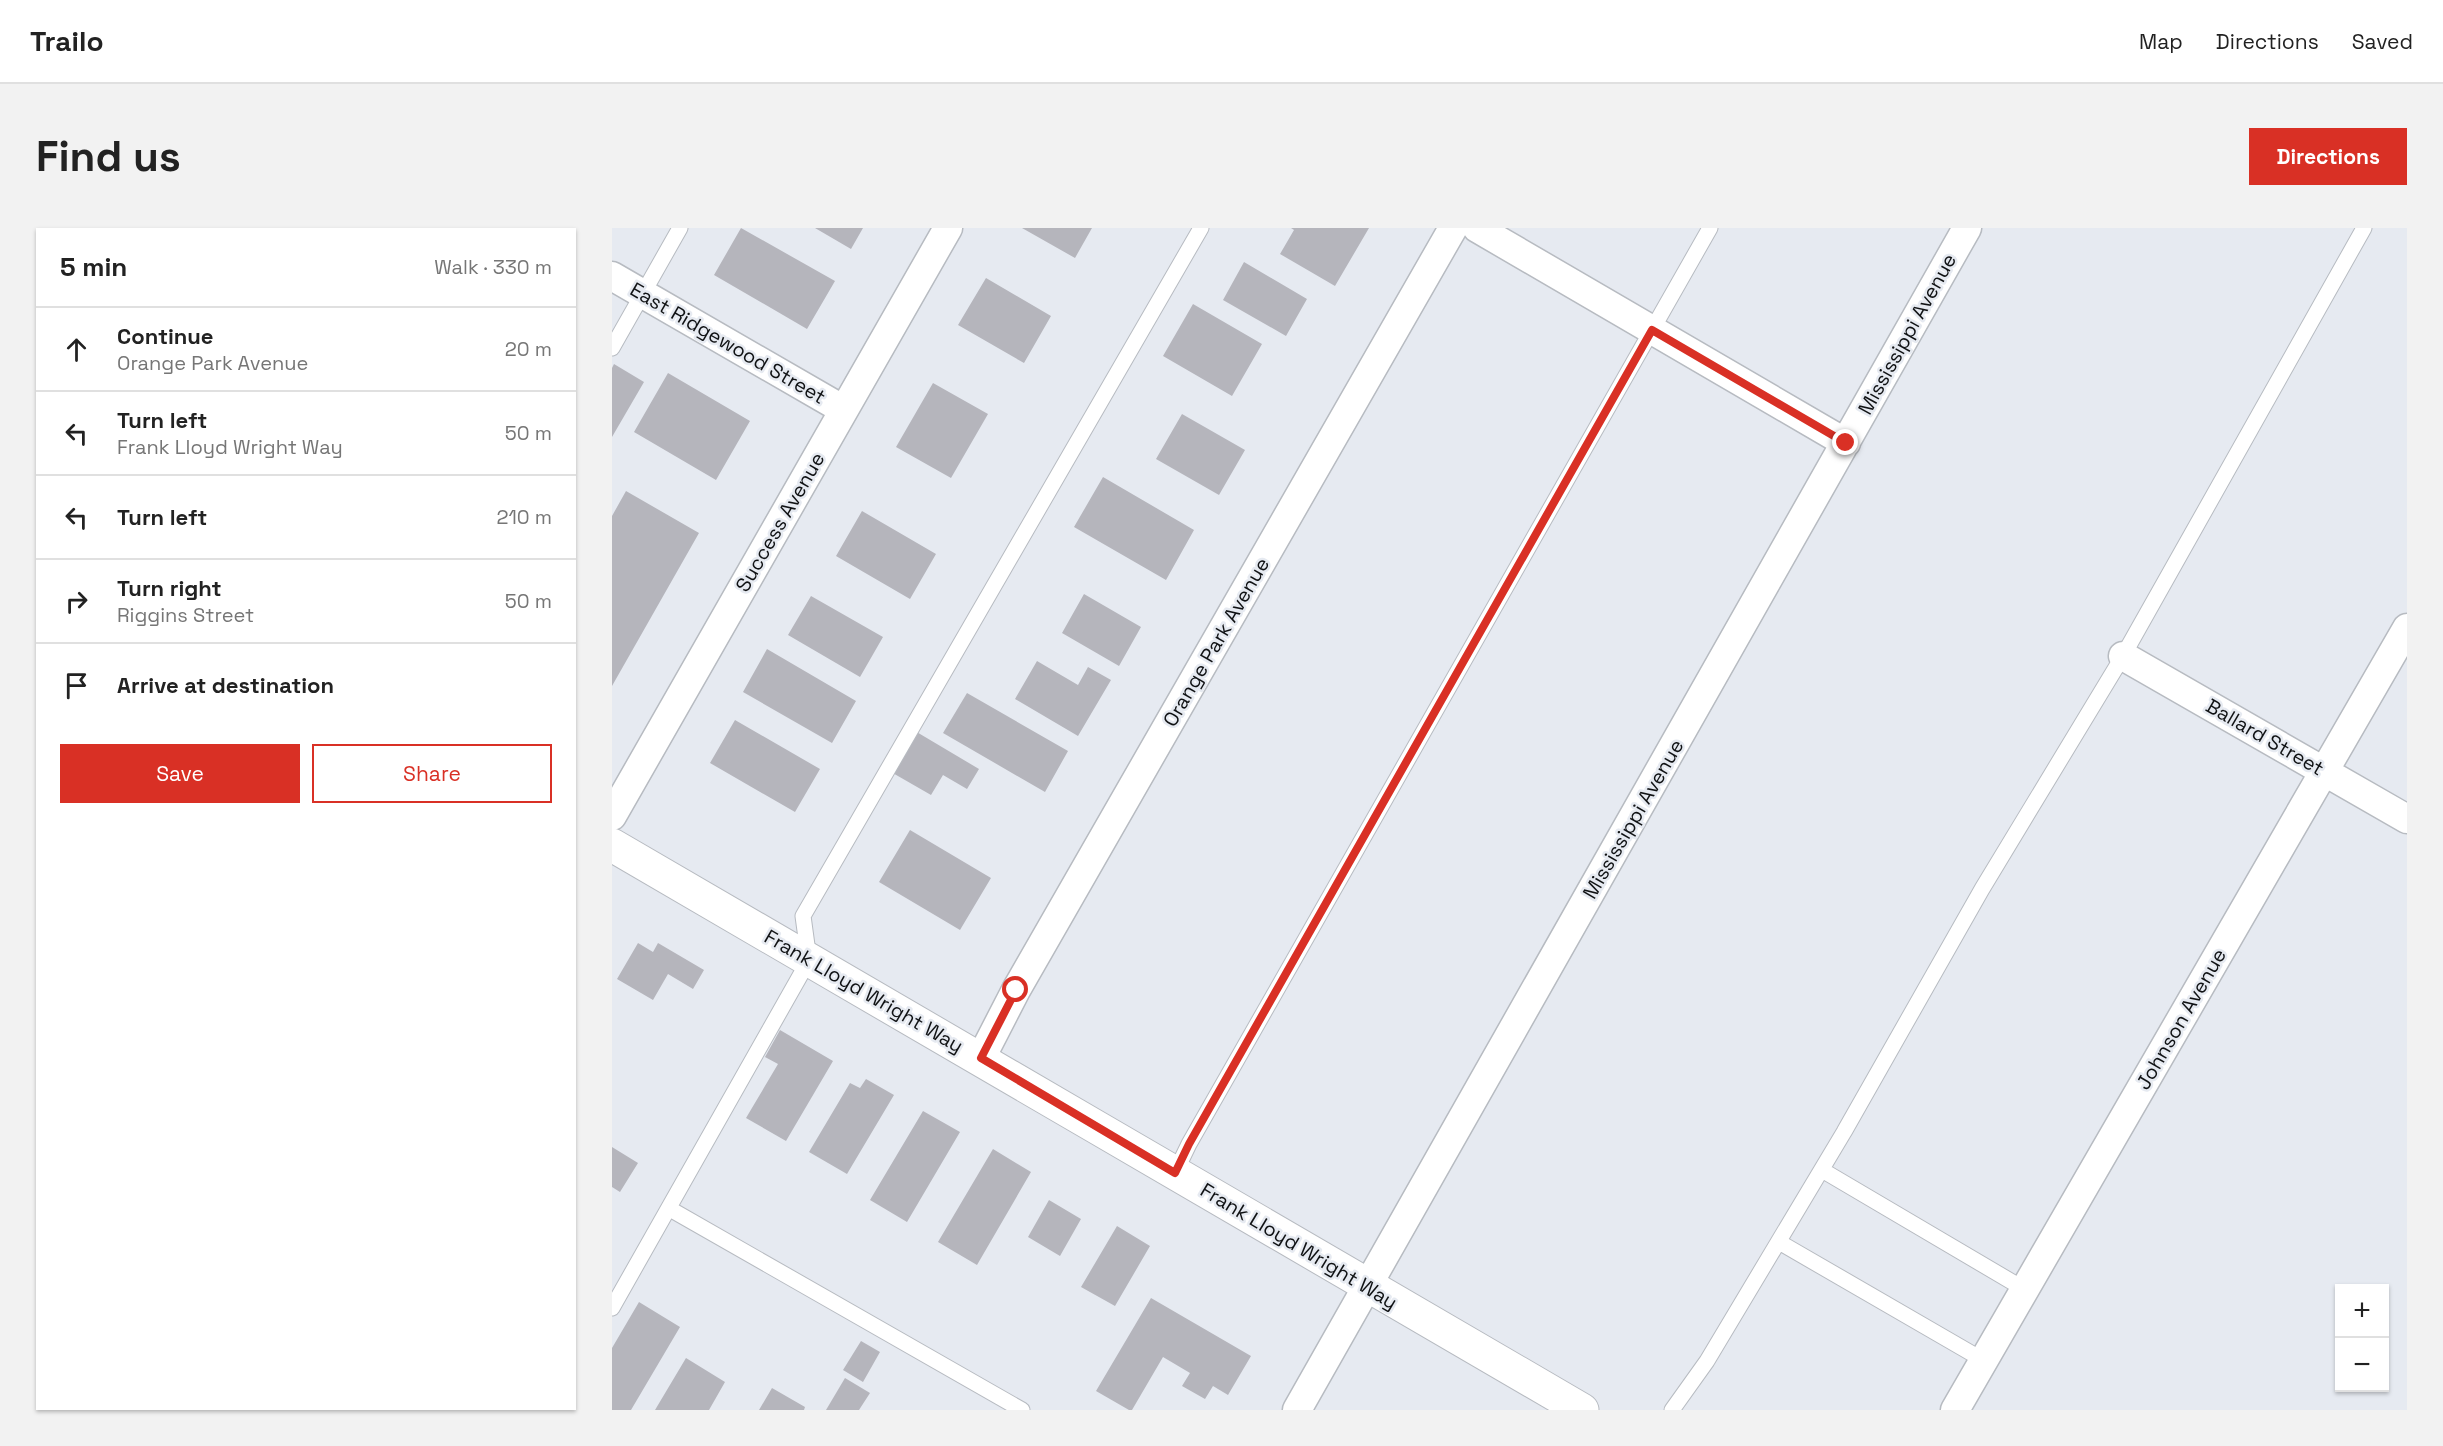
<!DOCTYPE html>
<meta charset="utf-8">
<style>
:root{--surface:#fff;--page:#f2f2f2;--text:#222;--muted:#767676;--line:#e0e0e0;--accent:#d93025}
body{margin:0;font-family:"Space Grotesk",sans-serif;background:var(--page);color:var(--text)}
.controls{position:absolute;right:18px;bottom:18px;display:grid;overflow:hidden;border-radius:0px;box-shadow:0 2px 4px #0004}
.controls button{width:54px;height:54px;display:grid;place-items:center;padding:0;border:0;border-bottom:2px solid var(--line);background:var(--surface);color:var(--text);font:30px sans-serif}
.stop{position:absolute;width:18px;height:18px;margin:-14px;border:4px solid #d93025;border-radius:50%;background:#fff}
.stop.end{background:#d93025;border-color:#fff;box-shadow:0 2px 6px #0008}
.list{margin:0;padding:0;list-style:none}
h2{display:flex;justify-content:space-between;align-items:center;height:78px;margin:0;padding:0 24px;font-size:26px}
h2 small{font-size:20px;font-weight:400;color:var(--muted)}
.list li{display:grid;grid-template-columns:39px 1fr auto;gap:18px;align-items:center;box-sizing:border-box;height:84px;padding:0 24px;border-top:2px solid var(--line)}
.list b{display:block;font-size:22px;white-space:nowrap}
.list p{margin:0;font-size:20px;white-space:nowrap;color:var(--muted)}
.list em{font-size:20px;font-style:normal;color:var(--muted)}
.actions{display:flex;gap:12px;padding:18px 24px}
.actions a{flex:1;padding:14px 0;border:2px solid var(--accent);border-radius:0px;text-align:center;font-size:21px;color:var(--accent)}
.actions .main{background:var(--accent);color:#fff}
.icon{flex:none;width:33px;height:33px;fill:none;stroke:currentColor;stroke-width:2;stroke-linecap:round;stroke-linejoin:round}
.map{position:relative;flex:none;width:1795px;height:1182px;overflow:hidden;border-radius:0px}
header{display:flex;align-items:center;gap:36px;box-sizing:border-box;height:84px;padding:0 30px;background:var(--surface);border-bottom:2px solid var(--line)}
header strong{font-size:28px}
nav{display:flex;gap:33px;margin-inline-start:auto;font-size:21px}
.intro{display:flex;align-items:center;justify-content:space-between;box-sizing:border-box;height:144px;padding:0 36px}
h1{margin:0;font-size:42px}
.button{padding:15px 27px;border-radius:0px;background:var(--accent);color:#fff;font-size:21px;font-weight:700}
main{display:flex;gap:36px;padding:0 36px}
aside{flex:1;background:var(--surface);border-radius:0px;box-shadow:0 2px 4px #0004}
.map>svg:first-child{display:block}
.building{fill:#b5b5bc}
.lines{fill:none;stroke-linecap:round;stroke-linejoin:round}
.lane-casing{stroke:#b7bbc1;stroke-width:17}
.street-casing{stroke:#b7bbc1;stroke-width:31}
.secondary-casing{stroke:#b7bbc1;stroke-width:35}
.lane{stroke:#fff;stroke-width:15}
.street{stroke:#fff;stroke-width:28}
.secondary{stroke:#fff;stroke-width:33}
.route{stroke:#d93025;stroke-width:8}
.labels{text-anchor:middle;stroke-width:5;stroke-linejoin:round;paint-order:stroke}
.street-label{font-size:20px;fill:#101214;stroke:#e6eaf1}
</style>
<header>
<strong>Trailo</strong>
<nav><a>Map</a><a>Directions</a><a>Saved</a></nav>
</header>
<div class="intro"><h1>Find us</h1><a class="button">Directions</a></div>
<main>
<aside>
<h2>5 min<small>Walk · 330 m</small></h2>
<ul class="list">
<li><svg class="icon" aria-label="ahead" viewBox="0 0 24 24"><path d="M12 20V5M6 11l6-6 6 6"/></svg><div><b>Continue</b><p>Orange Park Avenue</p></div><em>20 m</em></li>
<li><svg class="icon" aria-label="left" viewBox="0 0 24 24"><path d="M17 20v-9H6M10 6l-5 5 5 5"/></svg><div><b>Turn left</b><p>Frank Lloyd Wright Way</p></div><em>50 m</em></li>
<li><svg class="icon" aria-label="left" viewBox="0 0 24 24"><path d="M17 20v-9H6M10 6l-5 5 5 5"/></svg><div><b>Turn left</b></div><em>210 m</em></li>
<li><svg class="icon" aria-label="right" viewBox="0 0 24 24"><path d="M7 20v-9h11M14 6l5 5-5 5"/></svg><div><b>Turn right</b><p>Riggins Street</p></div><em>50 m</em></li>
<li><svg class="icon" aria-label="arrive" viewBox="0 0 24 24"><path d="M6 21V4h12l-3 4 3 4H6"/></svg><div><b>Arrive at destination</b></div></li>
</ul>
<div class="actions"><a class="main">Save</a><a>Share</a></div>
</aside>
<div class="map">
<svg width="1795" height="1182" viewBox="0 0 1795 1182">
<rect width="100%" height="100%" fill="#e6eaf1"/>
<path class="building" d="M129 0 223 53 195 101 102 47Z
M203 0H251L239 21Z
M410 0H480L463 30Z
M679 0H757L723 58 668 26 682 2Z
M632 34 695 71 674 108 611 72Z
M374 50 439 88 412 135 346 97Z
M581 76 650 116 620 168 551 128Z
M2 136 32 154 0 209V140Z
M56 145 138 193 104 252 22 204Z
M321 155 376 186 339 250 284 219Z
M570 186 633 222 607 267 544 231Z
M491 249 582 302 554 352 462 299Z
M14 263 87 305 0 458V288Z
M250 283 324 326 298 371 224 328Z
M472 366 529 399 507 438 450 405Z
M199 368 271 409 248 449 176 407Z
M155 421 244 473 220 515 131 464Z
M425 433 466 457 476 439 499 452 466 508 403 471Z
M355 465 456 523 433 564 331 505Z
M123 492 208 541 183 584 98 535Z
M303 503 367 541 355 561 331 547 319 567 279 544Z
M298 602 379 650 348 702 267 654Z
M26 715 41 724 46 715 92 742 81 761 56 746 41 772 5 751Z
M168 802 221 833 174 913 134 890 166 836 153 829Z
M254 851 282 867 235 946 197 924 238 855 248 860Z
M311 883 348 904 295 994 258 972Z
M0 919 26 935 8 964 0 959Z
M381 921 419 944 365 1037 326 1014Z
M437 972 469 991 448 1028 416 1009Z
M505 998 538 1018 503 1078 469 1059Z
M539 1070 639 1128 616 1167 601 1158 593 1171 570 1158 578 1145 551 1129 520 1182H517L484 1163Z
M27 1074 68 1099 19 1182H0V1120Z
M249 1113 268 1124 251 1154 231 1142Z
M74 1130 113 1154 97 1182H43Z
M233 1150 258 1165 247 1182H214Z
M160 1160 193 1179 192 1182H147Z"/>
<g class="lines">
<defs>
<path id="lane" d="M0 120 68 0
M1210 942 1412 1061
M563 945 577 916 1098 0
M58 981 410 1182
M1167 1014 1371 1132
M0 1080 197 732 191 688 589 0
M1060 1182 1095 1133 1232 904 1370 661 1511 428 1752 0"/>
<path id="street" d="M865 0 1234 215
M0 48 232 182
M1511 428 1795 591
M0 588 336 0
M369 830 404 762 841 0
M685 1182 1355 0
M1343 1182 1795 400"/>
<path id="secondary" d="M0 617C324 804 646 995 970 1182"/>
</defs>
<use href="#lane" class="lane-casing"/>
<use href="#street" class="street-casing"/>
<use href="#secondary" class="secondary-casing"/>
<use href="#lane" class="lane"/>
<use href="#street" class="street"/>
<use href="#secondary" class="secondary"/>
</g>
<g class="lines">
<path class="route" d="M404 762 369 830 563 945 577 916 1040 102 1234 215"/>
</g>
<g class="labels">
<g class="street-label">
<text transform="translate(1295 106) rotate(-61)" y="7">Mississippi Avenue</text>
<text transform="translate(116 115) rotate(30)" y="7">East Ridgewood Street</text>
<text transform="translate(168 294) rotate(-60)" y="7">Success Avenue</text>
<text transform="translate(604 414) rotate(-60)" y="7">Orange Park Avenue</text>
<text transform="translate(1653 509) rotate(30)" y="7">Ballard Street</text>
<text transform="translate(1021 591) rotate(-60)" y="7">Mississippi Avenue</text>
<text transform="translate(252 763) rotate(30)" y="7">Frank Lloyd Wright Way</text>
<text transform="translate(1569 791) rotate(-60)" y="7">Johnson Avenue</text>
<text transform="translate(687 1018) rotate(31)" y="7">Frank Lloyd Wright Way</text>
</g>
</g>
</svg>
<div class="controls">
<button>+</button>
<button>−</button>
</div>
<div class="stop" style="left:404px;top:762px"></div>
<div class="stop end" style="left:1234px;top:215px"></div>
</div>
</main>
